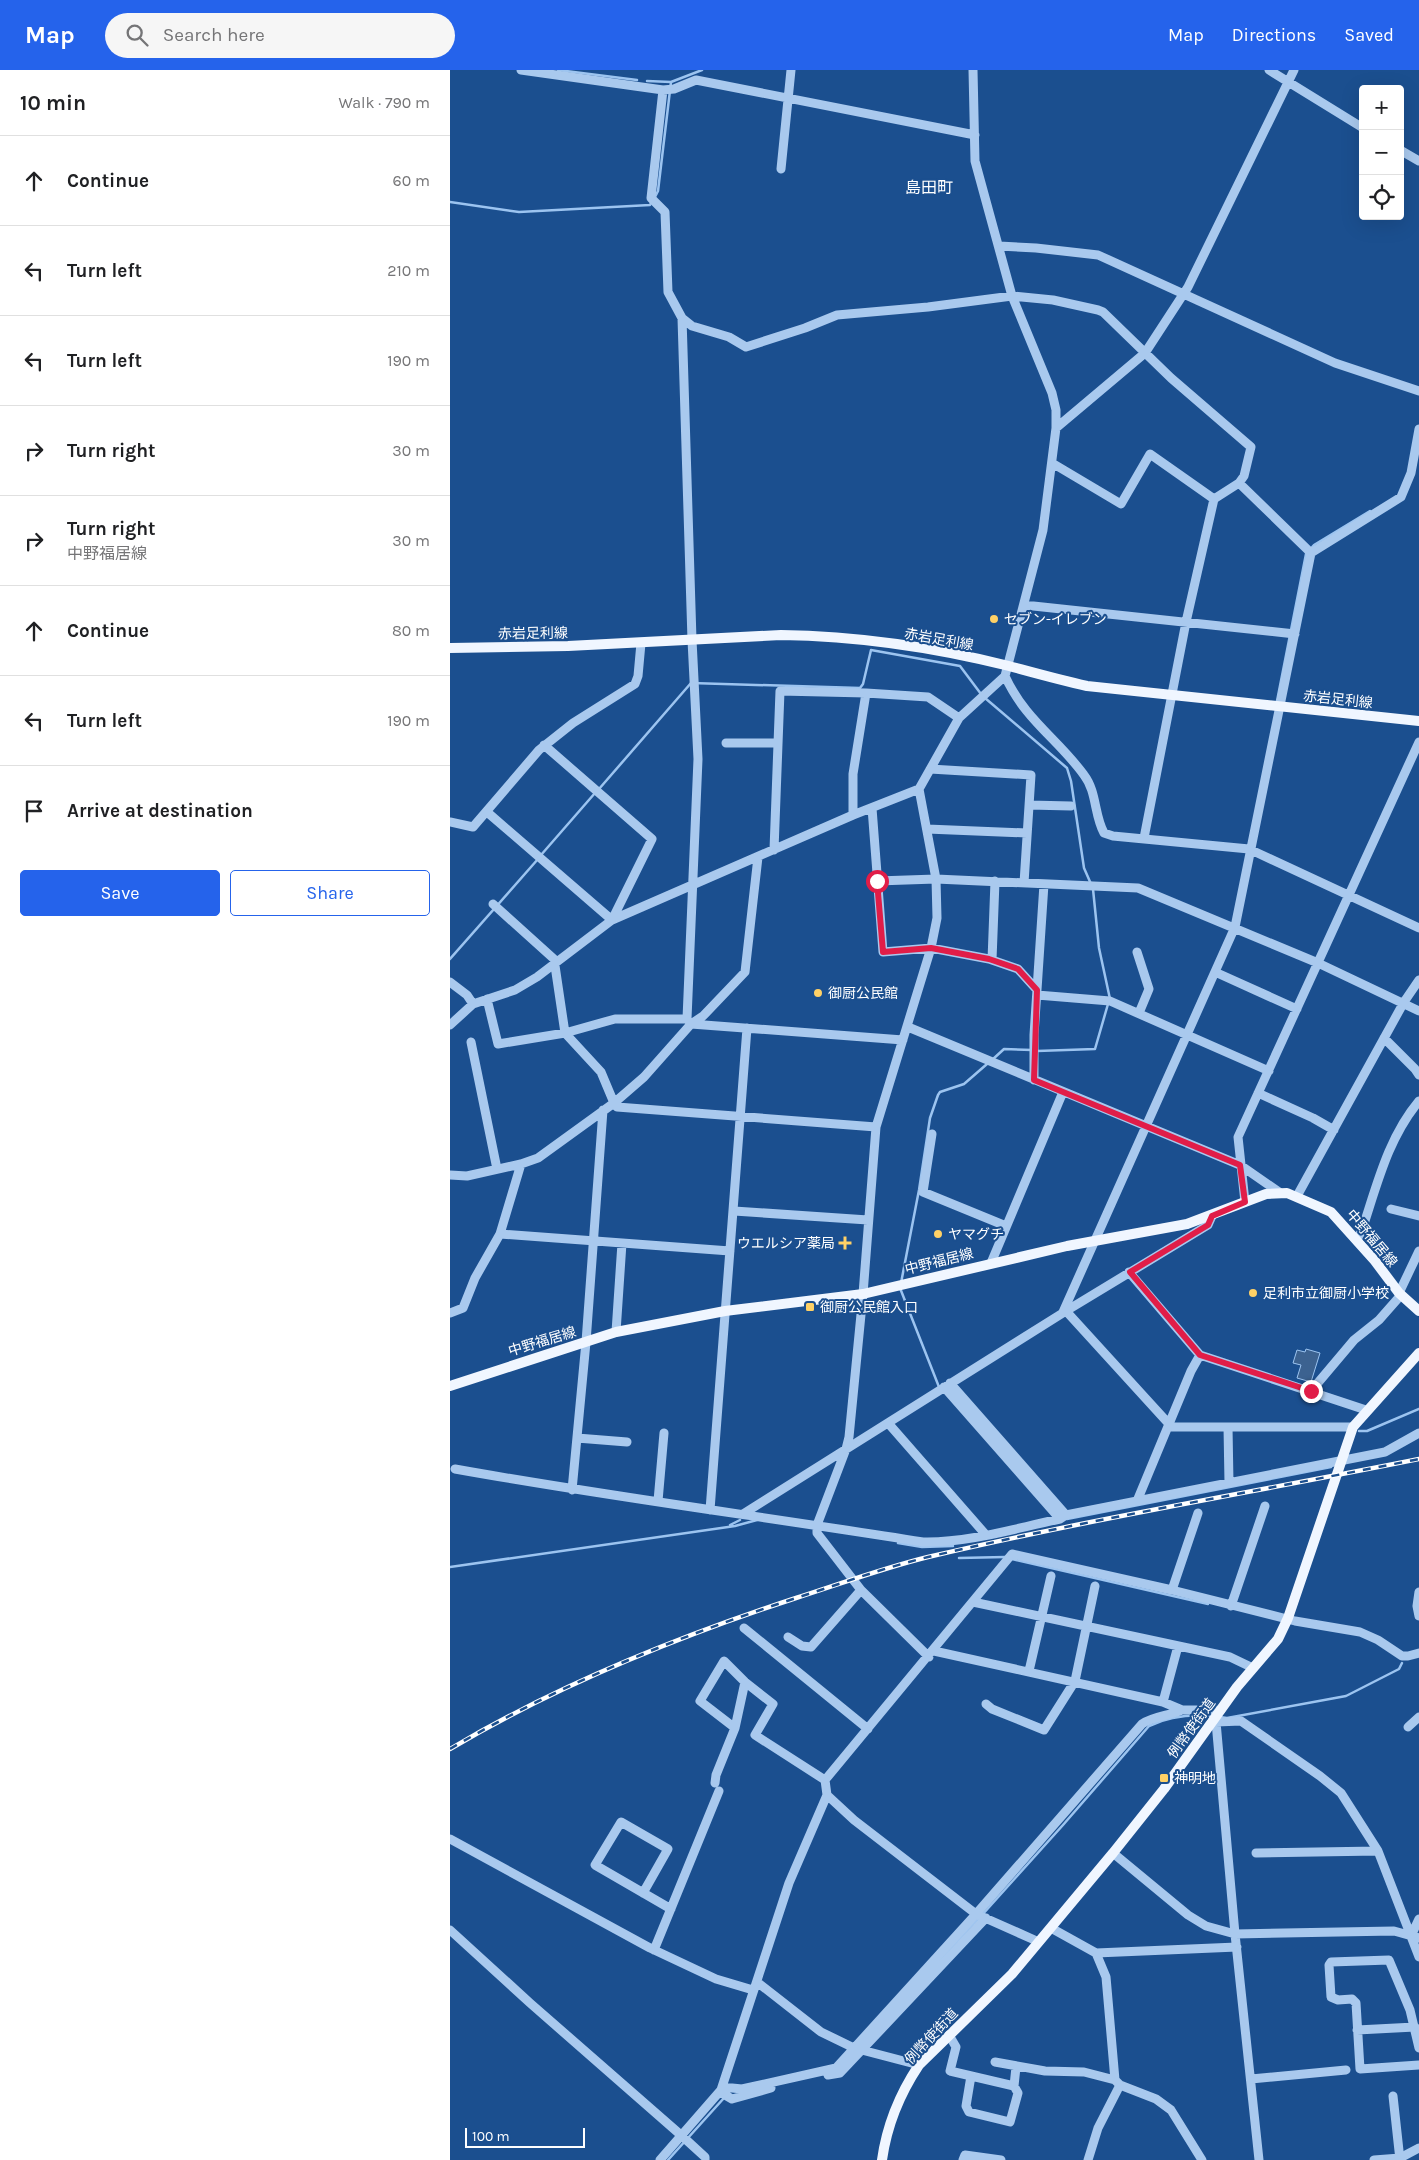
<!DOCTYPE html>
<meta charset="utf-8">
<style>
:root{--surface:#fff;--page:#f6f6f6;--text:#202124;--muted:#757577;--line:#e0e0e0;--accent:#2563eb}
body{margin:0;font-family:Karla,"Noto Sans JP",sans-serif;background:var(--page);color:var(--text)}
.controls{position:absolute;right:15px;top:15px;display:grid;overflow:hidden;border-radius:5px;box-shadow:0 5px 20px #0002}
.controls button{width:45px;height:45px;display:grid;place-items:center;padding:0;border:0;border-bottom:1px solid var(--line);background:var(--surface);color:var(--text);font:25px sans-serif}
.scale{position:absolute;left:15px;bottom:12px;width:120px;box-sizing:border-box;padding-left:5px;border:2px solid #fff;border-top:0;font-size:14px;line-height:18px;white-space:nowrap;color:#fff;-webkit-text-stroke:4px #1b4f8f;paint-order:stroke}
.stop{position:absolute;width:15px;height:15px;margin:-11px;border:4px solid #e11d48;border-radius:50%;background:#fff}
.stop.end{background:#e11d48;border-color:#fff;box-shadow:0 1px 5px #0008}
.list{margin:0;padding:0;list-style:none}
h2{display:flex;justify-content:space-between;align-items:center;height:65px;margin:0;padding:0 20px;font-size:21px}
h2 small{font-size:16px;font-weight:400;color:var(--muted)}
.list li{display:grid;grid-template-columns:32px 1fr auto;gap:15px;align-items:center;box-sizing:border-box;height:90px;padding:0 20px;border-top:1px solid var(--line)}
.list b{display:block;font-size:19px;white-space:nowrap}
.list p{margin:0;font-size:16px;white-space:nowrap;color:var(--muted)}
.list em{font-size:16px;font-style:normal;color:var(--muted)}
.actions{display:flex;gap:10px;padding:15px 20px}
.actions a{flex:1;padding:11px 0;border:1px solid var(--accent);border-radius:5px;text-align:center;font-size:18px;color:var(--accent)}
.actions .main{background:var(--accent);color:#fff}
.icon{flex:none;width:28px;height:28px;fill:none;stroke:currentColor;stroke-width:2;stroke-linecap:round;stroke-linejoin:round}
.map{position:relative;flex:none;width:969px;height:2090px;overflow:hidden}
header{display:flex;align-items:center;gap:30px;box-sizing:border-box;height:70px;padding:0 25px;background:var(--accent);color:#fff}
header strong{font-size:24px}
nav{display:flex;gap:28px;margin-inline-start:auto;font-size:18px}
.search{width:350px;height:45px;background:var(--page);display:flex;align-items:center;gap:12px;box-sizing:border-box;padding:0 18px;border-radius:28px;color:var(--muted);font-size:19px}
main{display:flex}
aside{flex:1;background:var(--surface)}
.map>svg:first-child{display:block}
.water{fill:#3c6290;stroke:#9cc4f0}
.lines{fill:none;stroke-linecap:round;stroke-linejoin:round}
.stream{stroke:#9cc4f0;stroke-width:2.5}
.minor{stroke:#a9c9ee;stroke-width:9}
.major{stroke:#f0f6ff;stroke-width:10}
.rail-casing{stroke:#fff;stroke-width:4.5}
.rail{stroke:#1b4f8f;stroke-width:2.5;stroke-dasharray:8;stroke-linecap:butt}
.route{stroke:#e11d48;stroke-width:6}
.poi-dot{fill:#ffd166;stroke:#1b4f8f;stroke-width:2}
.labels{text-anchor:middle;stroke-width:4;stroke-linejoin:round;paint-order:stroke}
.poi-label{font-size:14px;fill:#fff;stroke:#1b4f8f;text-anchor:start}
.street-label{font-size:14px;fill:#fff;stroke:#1b4f8f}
.quarter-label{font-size:16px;fill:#fff;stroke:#1b4f8f}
</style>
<header>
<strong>Map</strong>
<div class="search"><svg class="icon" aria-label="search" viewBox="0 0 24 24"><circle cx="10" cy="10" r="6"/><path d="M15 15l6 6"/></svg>Search here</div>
<nav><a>Map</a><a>Directions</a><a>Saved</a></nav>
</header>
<main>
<aside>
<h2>10 min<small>Walk · 790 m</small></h2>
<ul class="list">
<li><svg class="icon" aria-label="ahead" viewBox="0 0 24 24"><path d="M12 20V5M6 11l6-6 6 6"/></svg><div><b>Continue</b></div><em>60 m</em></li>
<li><svg class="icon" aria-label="left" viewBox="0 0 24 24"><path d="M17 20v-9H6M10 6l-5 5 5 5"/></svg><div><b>Turn left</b></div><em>210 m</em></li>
<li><svg class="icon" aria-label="left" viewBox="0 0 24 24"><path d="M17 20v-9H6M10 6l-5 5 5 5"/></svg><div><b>Turn left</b></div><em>190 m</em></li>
<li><svg class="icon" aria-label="right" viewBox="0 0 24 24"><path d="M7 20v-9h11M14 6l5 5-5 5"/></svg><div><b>Turn right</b></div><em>30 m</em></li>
<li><svg class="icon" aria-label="right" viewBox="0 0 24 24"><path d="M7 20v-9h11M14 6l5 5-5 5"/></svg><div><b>Turn right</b><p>中野福居線</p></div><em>30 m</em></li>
<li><svg class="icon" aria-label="ahead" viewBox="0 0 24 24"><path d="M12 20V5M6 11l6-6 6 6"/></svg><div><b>Continue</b></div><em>80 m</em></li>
<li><svg class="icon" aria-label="left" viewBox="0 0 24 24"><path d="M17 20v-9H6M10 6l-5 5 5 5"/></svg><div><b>Turn left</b></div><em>190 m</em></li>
<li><svg class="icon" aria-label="arrive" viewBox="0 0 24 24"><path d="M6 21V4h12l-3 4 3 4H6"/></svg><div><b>Arrive at destination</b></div></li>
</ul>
<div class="actions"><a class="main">Save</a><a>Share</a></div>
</aside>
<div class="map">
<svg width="969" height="2090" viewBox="0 0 969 2090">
<rect width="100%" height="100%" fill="#1b4f8f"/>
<path class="water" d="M856 1279 870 1283 861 1312 847 1308 851 1295 843 1293 847 1280 855 1282Z"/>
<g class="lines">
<path class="stream" d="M108 0 187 10
M197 11 221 12 252 0
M205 127 208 121 221 12
M0 132 69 142 200 135 202 131
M535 628 617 698 621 711 634 798 641 814
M827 631 856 484 864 475 920 441
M149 719 241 613 410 618 413 614 421 580 510 596 531 624
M91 785 145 723
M643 819 649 878 660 929
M0 889 88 789
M587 981 645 979 658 934
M542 990 554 979 582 980
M451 1213 469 1120 480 1048 488 1025 490 1022 514 1014 537 994
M450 1218 489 1317
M909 1361H917L969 1339
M617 1449 881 1397
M280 1455 290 1450
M448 1473 472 1477 503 1476
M509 1488 555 1487
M562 1489 758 1534
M0 1497 285 1456 307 1450
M770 1647 777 1648 896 1626 949 1599 952 1593
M532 1845 613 1755 699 1656C718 1647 741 1644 762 1646
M488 1892 528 1849
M218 2090 274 2028"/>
<path class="minor" d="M71 0 213 20 224 19 246 10 525 65
M819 0 913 58
M213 20 201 128 215 142 218 222 232 248 242 256 279 267 296 277 355 258 387 245 478 237 562 226 603 230 648 240 653 242 721 308 801 377 794 406 789 413 861 483
M950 80 969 91
M331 99 341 0
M549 176 586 178 648 185 885 293 969 321
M232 248 242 570 248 689 237 949
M606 358 695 283 738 217 844 0
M602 393 671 434 700 384 764 429
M574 535 845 564
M555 606C575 650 608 669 634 705 647 722 644 745 654 763L663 766 799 779 969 858
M276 673H328
M480 699 581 705 574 813
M579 735 621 736
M422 738 433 882 481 878 539 889 568 899 587 920
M37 742 162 850 202 769 94 675
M403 745V704L416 623 478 627 509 648
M0 752 23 757 89 680 123 653 185 614 188 606 191 573
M477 759 577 763
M694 768 736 552 764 429 789 413
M324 780 330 621 416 623
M427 811 486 809 688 818 868 893 969 941
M43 834 104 889 115 963 151 1002 164 1033 167 1037 426 1057
M687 882 699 919 689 943
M542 890 545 811
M765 902 847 939
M0 912 17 925 23 934
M587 925 660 931 819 1001
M37 929 48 974 115 963 165 949H237L241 954 453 970
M0 955 23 934 65 920 87 907 162 850 403 745 469 719
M458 957 790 1095 829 1122
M934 968 965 999 969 1005
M21 972 47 1099
M584 1010V965L594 814
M808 1023 863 1048 884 1060
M482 1064 473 1122 556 1156
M0 1105 17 1106 71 1094 88 1088 164 1033 194 1007 241 954 253 946 295 902 308 787
M847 1126 954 932 969 910
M795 1132 788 1067 969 672
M941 1139 969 1146
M284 1141 418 1150
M50 1164 280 1181
M907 1170 912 1160C927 1115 938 1068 969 1031
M541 1193 613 1022
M679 1202 750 1285 916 1340
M949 1223 969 1181
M616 1241 719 1354
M613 1242 785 857 861 483 951 427 961 403 969 359
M0 1243 13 1238 25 1208 50 1164 71 1094
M166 1262 172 1173
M500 1313 616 1445
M494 1317 610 1449
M861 1321 904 1270 929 1250 951 1225
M438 1353 536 1465
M718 1357H903
M778 1357 779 1413
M127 1368 177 1372
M5 1399C161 1427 317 1447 473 1472 519 1473 566 1458 610 1449L616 1445 935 1382 969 1363
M122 1420 136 1272 153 1040
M208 1431 214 1363
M687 1431 741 1301 750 1285
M260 1440 297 958
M293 1444 616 1241 758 1155 762 1146
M722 1520 748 1443
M969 1522 967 1536 969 1546
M523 1532 780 1587 803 1598
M781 1536 815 1436
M294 1558 418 1659
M338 1567 352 1576 361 1577 411 1520
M484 1581 713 1632 732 1640H771
M479 1587 411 1520 367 1463V1455L396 1379 399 1367 413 1224 426 1057 481 878 487 848 486 809 469 719 509 648 555 606 593 460 606 358V340L602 323 562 226 525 91 523 0
M579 1601 601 1506
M295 1612 285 1658 250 1631 274 1591 295 1612 323 1634 305 1665 375 1710
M713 1632 728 1576
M536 1634 542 1639 594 1660 625 1611 645 1516
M766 1648V1652L791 1651 870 1706 891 1723 928 1781 969 1887
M766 1652 785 1864 809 2090
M958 1657 969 1647
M265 1713 266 1705 285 1658
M377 1725 404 1750 526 1844 589 1872
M0 1769 200 1878 266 1909 303 1920
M663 1783 738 1845 756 1856 785 1864 944 1861 969 1868
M806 1783 928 1781
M193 1823 218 1779 171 1752 145 1795 221 1839
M601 1858 646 1883 656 1907 665 2010
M0 1860 80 1933 232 2066 255 2087V2090
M961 1866 969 1849
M204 1880 269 1721
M646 1883 787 1877
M307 1912 371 1962 404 1978 469 1995
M907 1960 965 1957
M499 1965 506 1977 500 2001 564 2016 566 1997
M969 1978 960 1940 939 1890 881 1892 879 1895 881 1927 888 1930 902 1929 906 1933 910 1999 969 1995
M545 1992 595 2001 634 2002 665 2010 670 2015 706 2029 721 2040 752 2090
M378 2005 390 2003 536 1848
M521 2006 516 2036 519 2042 560 2052 568 2023 564 2016
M801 2009 896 2000
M272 2017 292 2019 386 1998 526 1844 692 1654C704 1646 719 1646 732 1640
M270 2022 282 2029 321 2018
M943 2026 950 2090
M210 2090 271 2020 339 1813 377 1725 375 1710 562 1484 722 1520 845 1551 910 1562 928 1570 952 1586H958L969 1583
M513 2090 515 2085 551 2090
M638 2090 648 2058 670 2015
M924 2090 950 2088 969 2078"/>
<path class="major" d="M0 578 118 576 331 565C406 566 487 578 559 596 585 603 610 610 637 616L969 651
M0 1316 166 1262 275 1241 413 1224 617 1176 737 1154 816 1124 837 1123 881 1142 925 1191 949 1223 969 1241
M432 2090C437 2054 449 2025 469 1995L562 1904 663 1783 714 1719 787 1617 828 1569 838 1548 903 1357 969 1283"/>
<defs>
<path id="rail" d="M0 1679C108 1615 227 1567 346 1528 390 1514 433 1498 478 1487 640 1449 805 1422 969 1389"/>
</defs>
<use href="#rail" class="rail-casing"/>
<use href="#rail" class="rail"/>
</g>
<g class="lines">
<path class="route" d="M427 811 433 882 481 878 539 889 568 899 587 920 584 1010 790 1095 795 1132 762 1146 758 1155 680 1202 750 1285 861 1321"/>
</g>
<g class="poi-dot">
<circle cx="544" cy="549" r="5"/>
<circle cx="368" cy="923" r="5"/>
<circle cx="488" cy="1164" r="5"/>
<path d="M392.5 1165.5h5v5h5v5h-5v5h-5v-5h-5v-5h5z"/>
<circle cx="803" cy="1223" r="5"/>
<rect x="355" y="1232" width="10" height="10" rx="2.5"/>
<rect x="709" y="1703" width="10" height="10" rx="2.5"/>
</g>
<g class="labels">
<g class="poi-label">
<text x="554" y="554">セブン-イレブン</text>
<text x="378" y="928">御厨公民館</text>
<text x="498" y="1169">ヤマグチ</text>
<text x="385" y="1178" text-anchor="end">ウエルシア薬局</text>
<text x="813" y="1228">足利市立御厨小学校</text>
<text x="370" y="1242">御厨公民館入口</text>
<text x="724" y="1713">神明地</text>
</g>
<g class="street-label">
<text transform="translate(83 563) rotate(-1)" y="5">赤岩足利線</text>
<text transform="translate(489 569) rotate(10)" y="5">赤岩足利線</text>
<text transform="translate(888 629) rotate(6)" y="5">赤岩足利線</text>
<text transform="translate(922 1168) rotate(50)" y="5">中野福居線</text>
<text transform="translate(489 1191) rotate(-14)" y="5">中野福居線</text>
<text transform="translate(92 1271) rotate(-17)" y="5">中野福居線</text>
<text transform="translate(741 1658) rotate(-54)" y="5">例幣使街道</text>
<text transform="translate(481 1966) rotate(-47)" y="5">例幣使街道</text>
</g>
<g class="quarter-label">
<text x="479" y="123">島田町</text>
</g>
</g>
</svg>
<div class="controls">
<button>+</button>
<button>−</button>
<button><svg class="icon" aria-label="locate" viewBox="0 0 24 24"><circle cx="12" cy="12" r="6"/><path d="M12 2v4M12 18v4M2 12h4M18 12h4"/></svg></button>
</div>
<div class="scale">100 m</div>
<div class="stop" style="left:427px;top:811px"></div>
<div class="stop end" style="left:861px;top:1321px"></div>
</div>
</main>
